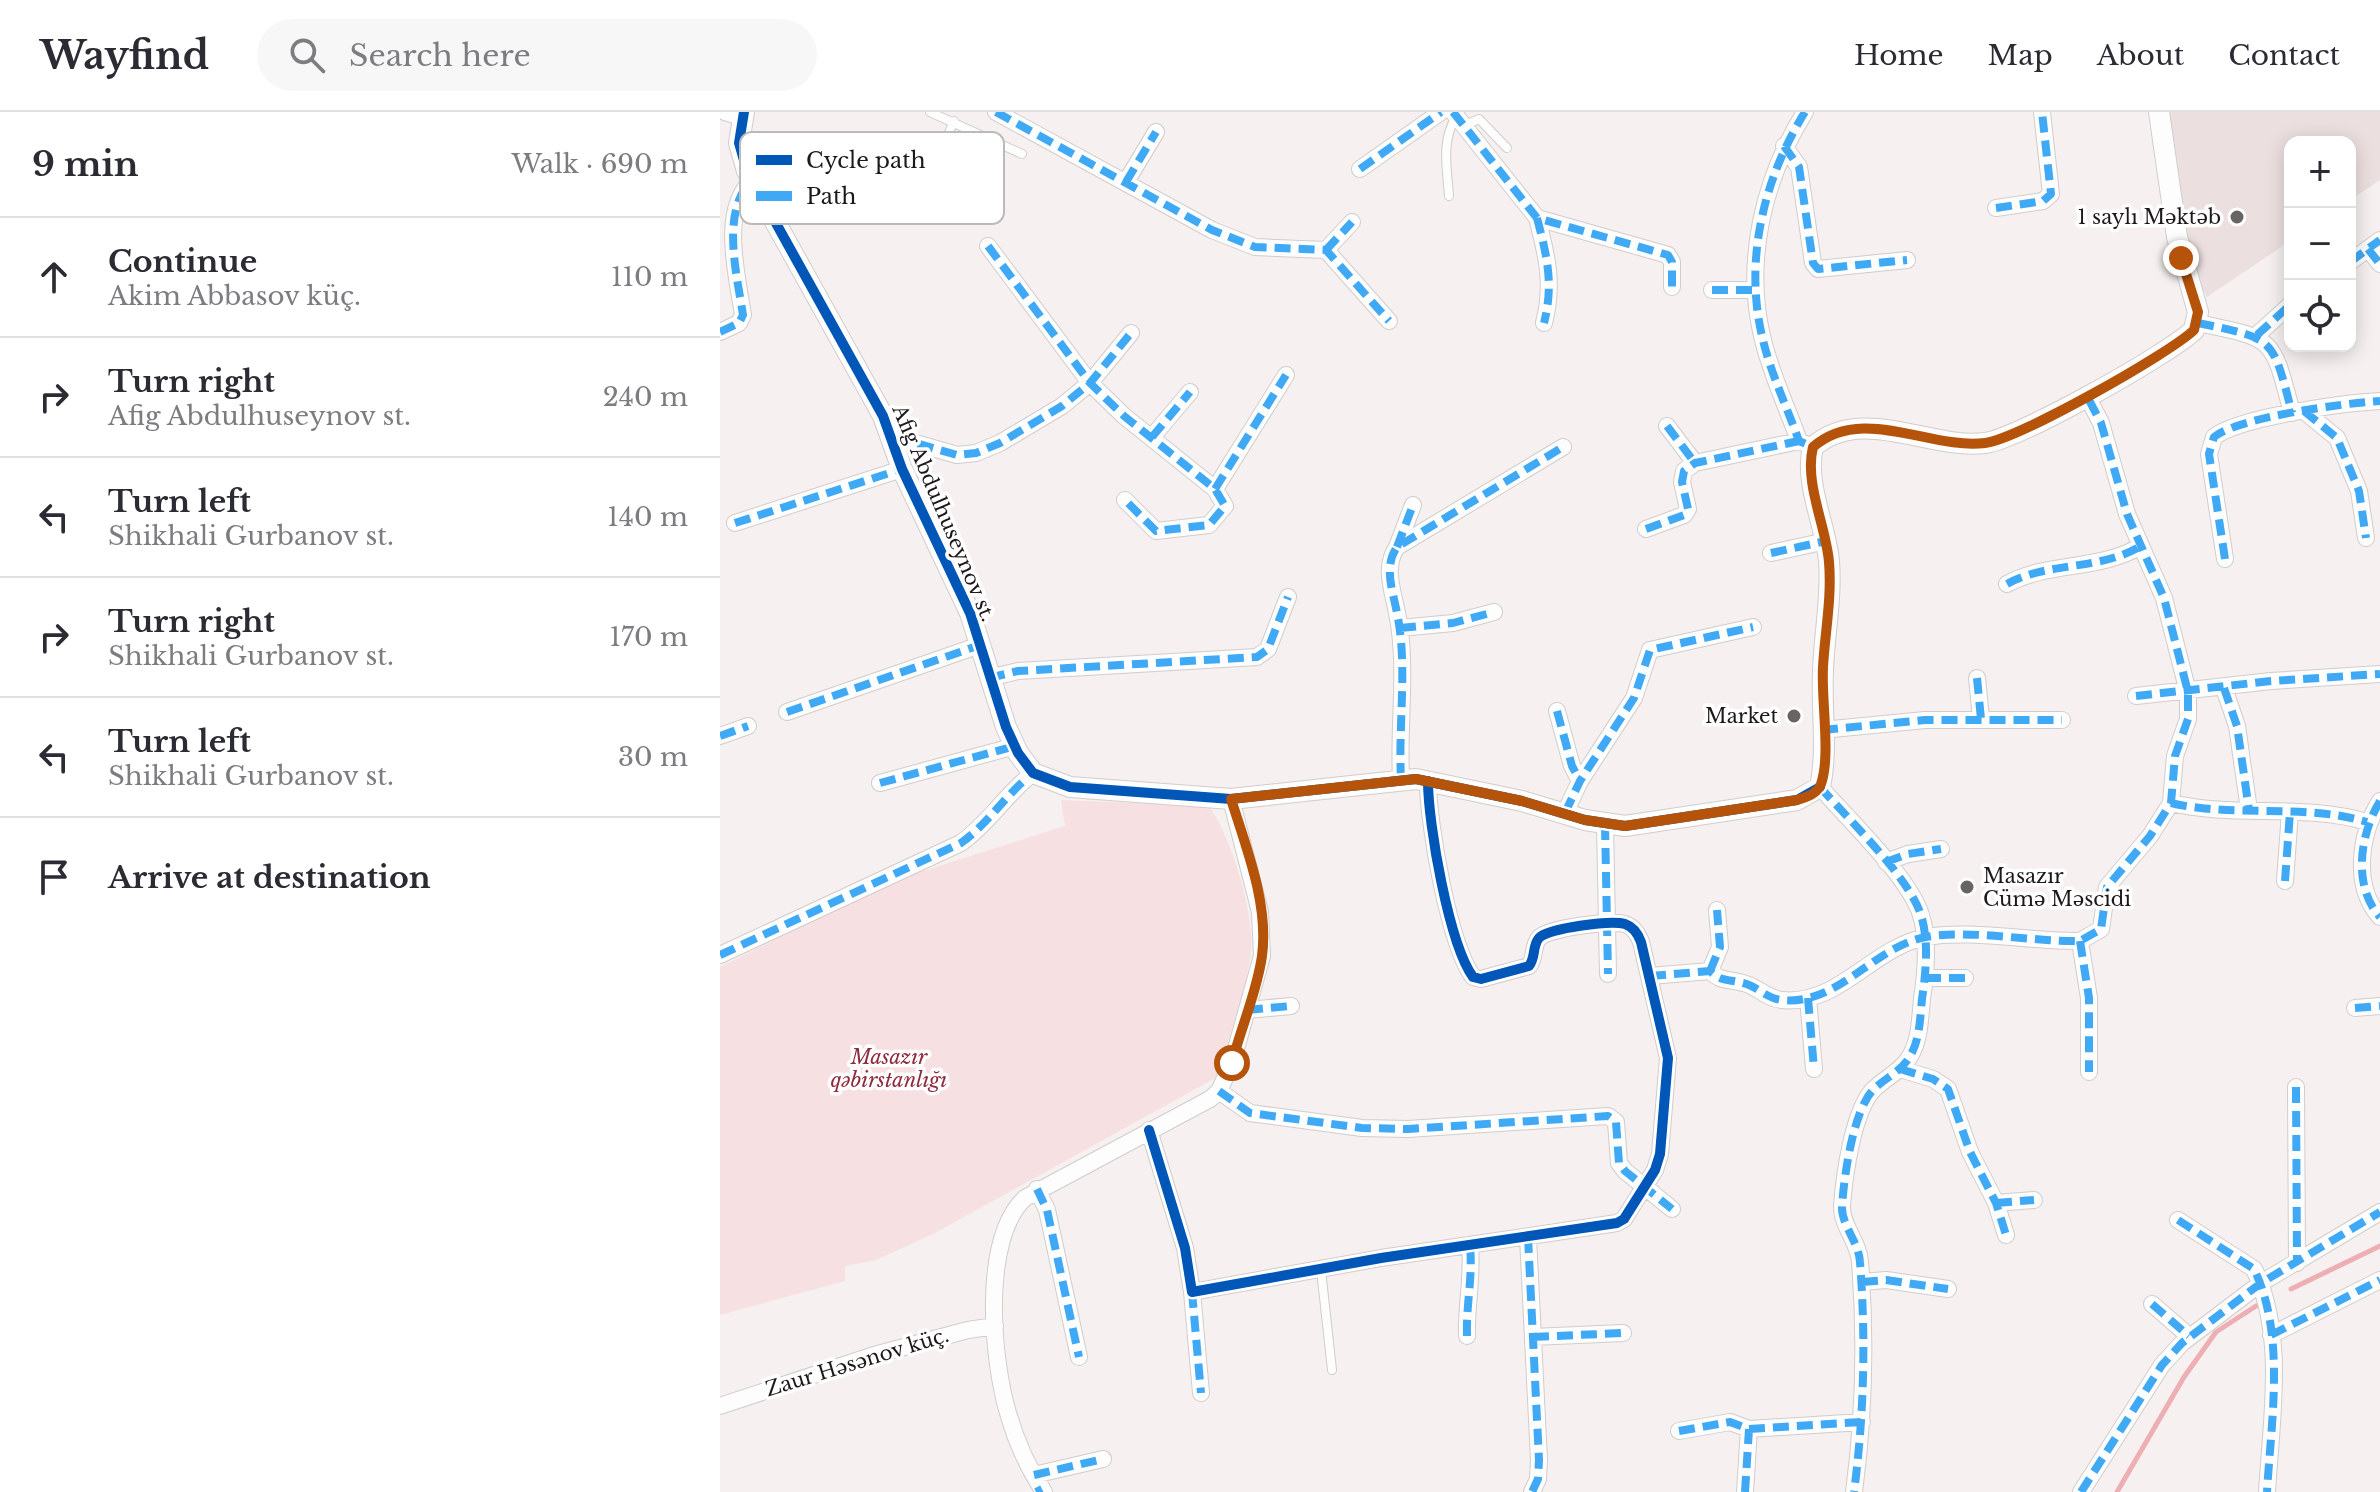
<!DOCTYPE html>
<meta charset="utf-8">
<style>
:root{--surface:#fff;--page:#f7f7f7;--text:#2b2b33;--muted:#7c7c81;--line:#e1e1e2}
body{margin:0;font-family:"Libre Baskerville",serif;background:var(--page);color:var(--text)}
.controls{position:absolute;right:24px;top:24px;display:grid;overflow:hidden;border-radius:16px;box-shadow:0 4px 20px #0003}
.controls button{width:72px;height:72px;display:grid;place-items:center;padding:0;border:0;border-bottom:2px solid var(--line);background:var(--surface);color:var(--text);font:40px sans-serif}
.stop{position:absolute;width:24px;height:24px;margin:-18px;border:6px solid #b45309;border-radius:50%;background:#fff}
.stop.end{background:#b45309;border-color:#fff;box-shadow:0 2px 8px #0008}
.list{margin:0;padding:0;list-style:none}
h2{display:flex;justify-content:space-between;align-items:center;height:104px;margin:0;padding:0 32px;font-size:34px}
h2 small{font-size:26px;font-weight:400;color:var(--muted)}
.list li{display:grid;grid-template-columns:52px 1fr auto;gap:24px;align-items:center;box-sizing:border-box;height:120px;padding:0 32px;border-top:2px solid var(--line)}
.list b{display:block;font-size:30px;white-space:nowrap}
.list p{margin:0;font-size:26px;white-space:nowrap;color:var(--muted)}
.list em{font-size:26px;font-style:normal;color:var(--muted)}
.icon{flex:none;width:44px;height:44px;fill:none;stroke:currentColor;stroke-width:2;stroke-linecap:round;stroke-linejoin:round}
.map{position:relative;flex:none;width:1660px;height:1380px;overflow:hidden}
header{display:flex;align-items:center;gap:48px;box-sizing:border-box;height:112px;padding:0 40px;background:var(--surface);border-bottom:2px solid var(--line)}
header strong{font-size:38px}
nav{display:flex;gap:44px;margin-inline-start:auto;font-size:28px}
.search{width:560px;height:72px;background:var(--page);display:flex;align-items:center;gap:20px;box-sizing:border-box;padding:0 28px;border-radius:44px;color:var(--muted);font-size:30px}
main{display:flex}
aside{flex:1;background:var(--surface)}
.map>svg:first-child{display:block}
.built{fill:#ecdfdf}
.green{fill:#f7e0e1}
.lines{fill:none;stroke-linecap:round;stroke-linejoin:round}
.stream{stroke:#eeafb4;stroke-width:5}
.service-casing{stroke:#d1cdcd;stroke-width:10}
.minor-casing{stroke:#d1cdcd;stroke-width:18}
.tertiary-casing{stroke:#d1cdcd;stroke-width:22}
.service{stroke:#fefdfd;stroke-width:8}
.minor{stroke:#fefdfd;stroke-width:16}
.tertiary{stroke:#fefdfd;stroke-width:20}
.quiet{stroke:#3fa9f5;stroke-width:8;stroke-dasharray:16 8;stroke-linecap:butt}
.cycleway-casing{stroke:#fff;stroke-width:15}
.cycleway{stroke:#0057b8;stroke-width:10}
.route{stroke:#b45309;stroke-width:10}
.poi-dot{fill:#696464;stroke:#fff;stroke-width:3}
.labels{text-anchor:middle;stroke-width:7;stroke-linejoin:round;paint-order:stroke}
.poi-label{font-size:20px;fill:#1d1919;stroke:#fff;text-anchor:end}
.street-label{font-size:20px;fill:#1d1919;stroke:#fff}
.park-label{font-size:20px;font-style:italic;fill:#8f2b3c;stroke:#fff}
.key{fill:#fff;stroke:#bbbaba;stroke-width:2}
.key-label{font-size:22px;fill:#1d1919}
</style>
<header>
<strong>Wayfind</strong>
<div class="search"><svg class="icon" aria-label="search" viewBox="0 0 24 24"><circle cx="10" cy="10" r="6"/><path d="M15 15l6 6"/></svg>Search here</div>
<nav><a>Home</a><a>Map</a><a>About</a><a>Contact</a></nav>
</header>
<main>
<aside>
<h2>9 min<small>Walk · 690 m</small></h2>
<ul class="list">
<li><svg class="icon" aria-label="ahead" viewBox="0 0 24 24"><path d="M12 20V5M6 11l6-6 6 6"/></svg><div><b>Continue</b><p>Akim Abbasov küç.</p></div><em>110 m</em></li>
<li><svg class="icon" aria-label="right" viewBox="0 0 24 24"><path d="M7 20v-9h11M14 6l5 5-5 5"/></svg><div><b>Turn right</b><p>Afig Abdulhuseynov st.</p></div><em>240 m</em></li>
<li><svg class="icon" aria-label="left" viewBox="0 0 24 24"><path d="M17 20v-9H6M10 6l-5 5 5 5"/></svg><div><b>Turn left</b><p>Shikhali Gurbanov st.</p></div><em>140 m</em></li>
<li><svg class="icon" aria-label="right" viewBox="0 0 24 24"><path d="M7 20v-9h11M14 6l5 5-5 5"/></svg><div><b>Turn right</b><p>Shikhali Gurbanov st.</p></div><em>170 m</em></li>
<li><svg class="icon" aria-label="left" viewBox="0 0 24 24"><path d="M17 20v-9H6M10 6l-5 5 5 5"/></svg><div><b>Turn left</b><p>Shikhali Gurbanov st.</p></div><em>30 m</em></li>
<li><svg class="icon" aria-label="arrive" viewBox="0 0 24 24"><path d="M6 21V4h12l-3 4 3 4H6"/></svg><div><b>Arrive at destination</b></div></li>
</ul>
</aside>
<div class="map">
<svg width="1660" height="1380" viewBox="0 0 1660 1380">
<rect width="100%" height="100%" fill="#f6f0f0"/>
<path class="built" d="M1448 0H1660V68L1630 88V30H1570V129L1487 185 1476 164 1466 122Z"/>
<path class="green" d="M341 688 489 694C511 724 535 803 531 840 526 882 509 924 497 965L215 1121 156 1148 125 1154V1169L0 1203V855L181 766 345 714Z"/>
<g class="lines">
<path class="stream" d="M1571 1177 1660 1134
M1397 1380 1464 1265 1496 1220 1536 1194"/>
<defs>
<path id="service" d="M210 0 302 42
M743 14 759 7 787 36
M214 56 234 9
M729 84C727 56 721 29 736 5
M601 1158 612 1258"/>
<path id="minor" d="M5 0 22 5
M276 0 492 118 535 135 606 138 669 209
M733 0 817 106 948 143 952 150V175
M1085 0C1044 66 1024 147 1042 224 1050 260 1067 295 1079 329L1093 335
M1064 34 1079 55 1093 151 1098 157 1187 148
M640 57 721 0
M406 70 436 20
M1276 96 1323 89 1331 82 1322 0
M817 106C827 144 834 172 824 211
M268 134 370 271 404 304 495 377 505 394 489 413 436 419 405 388
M1648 137 1660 152
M606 138 632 110
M1630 150 1660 128
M992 178H1034
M1478 211C1555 227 1552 224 1572 301
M0 220 19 211 23 203C17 163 0 99 32 68
M1537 223 1570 193
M1584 299 1617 326 1639 379 1646 426
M947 314 975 351
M432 325 470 280
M174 331 192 330 237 343 256 341 280 331 342 294 370 271 411 221
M495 377 566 263
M15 411 182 357
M926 417 964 403 968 397 962 370 964 359 975 351 1079 329
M677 435 693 393
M1051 441 1106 429
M1505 447 1489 342 1494 325C1519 305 1625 291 1660 289
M1287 472C1329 449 1379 459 1421 434
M680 516 733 511 774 500
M269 566 298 559 537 545 548 537 568 485
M1257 566 1261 607
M1504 576 1517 614 1529 698
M1416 584 1551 569 1660 562
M837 599 852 654 860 669
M67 600 260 533
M1102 618 1205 608H1342
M0 624 28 614
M681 667C678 612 688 554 677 501 673 479 663 455 677 435L843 335
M160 671 295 634
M1100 675C1128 707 1189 765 1201 803 1209 829 1206 860 1202 887 1200 906 1200 929 1189 946 1180 960 1165 966 1153 978 1133 999 1124 1065 1122 1094 1121 1113 1139 1130 1140 1150 1146 1227 1144 1304 1134 1380
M1660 689C1640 722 1632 774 1660 805
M1451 691C1515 706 1584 691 1647 710
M845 701 860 669 914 586 930 538 1033 515
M885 712 888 862
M1166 750 1188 742 1221 737
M1565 769 1570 700
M1360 829 1369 886V960
M0 843 241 731C269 711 286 682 313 661
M990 859 1000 835 997 798
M930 864 990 859C1001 870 1009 867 1023 871 1037 874 1047 887 1062 888 1118 894 1153 835 1206 825 1250 817 1313 830 1360 829L1381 817 1387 775 1430 724 1451 691 1455 644 1468 607V580L1444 486 1407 402 1381 311 1367 284
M1205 866H1245
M1088 886 1094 957
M1635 896 1660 894
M527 898 571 894
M1180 957 1213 967 1228 977 1250 1040 1276 1091 1286 1123
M1576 975 1577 1151
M499 979 530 1001 642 1016 688 1017 888 1004 896 1010 899 1051 905 1059 952 1097
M429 1018 465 1136 472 1180 661 1146 897 1111 904 1107 935 1058 940 1042 948 946 921 830C918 822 914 815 905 812 891 808 828 816 819 826 812 834 816 845 809 854L761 867 753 865C729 832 708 712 708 669
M317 1077 327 1098 359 1245
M1276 1091 1314 1088
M1458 1108 1534 1157C1566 1223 1551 1309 1547 1380
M808 1125 819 1348 818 1367 812 1380
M1142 1170 1166 1168 1228 1177
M472 1180 481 1281
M1432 1192 1469 1224
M1551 1223 1660 1168
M747 1224C746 1191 753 1167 750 1133
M813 1225 903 1221
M0 1294 154 1243 248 1218 275 1214
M959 1319 1010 1310 1029 1317 1142 1310
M314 1363 383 1347
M324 1380C308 1356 296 1329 288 1301 272 1247 261 1127 305 1086L490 987 499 979 512 951 542 844 540 800 511 687
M1025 1380 1029 1317
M1361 1380 1442 1253 1462 1231 1541 1171 1660 1100"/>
<path id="tertiary" d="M24 0 19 31 27 59 163 304 182 357 250 501 286 615 298 641 313 661 350 675 511 687 696 667 802 689 865 708 905 714 1077 688 1100 675C1108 638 1101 597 1103 559 1104 522 1112 486 1109 449 1106 414 1084 371 1093 335 1141 292 1210 338 1265 331 1298 327 1449 242 1474 218L1478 200 1457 125 1439 0"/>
</defs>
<use href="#service" class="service-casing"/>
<use href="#minor" class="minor-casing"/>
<use href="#tertiary" class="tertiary-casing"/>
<use href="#service" class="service"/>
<use href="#minor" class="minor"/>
<use href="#tertiary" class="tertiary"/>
<path class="quiet" d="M276 0 492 118 535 135 606 138 669 209
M733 0 817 106 948 143 952 150V175
M1085 0C1044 66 1024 147 1042 224 1050 260 1067 295 1079 329L1093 335
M1064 34 1079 55 1093 151 1098 157 1187 148
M640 57 721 0
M406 70 436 20
M1276 96 1323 89 1331 82 1322 0
M817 106C827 144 834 172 824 211
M268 134 370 271 404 304 495 377 505 394 489 413 436 419 405 388
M1648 137 1660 152
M606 138 632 110
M1630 150 1660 128
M992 178H1034
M1478 211C1555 227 1552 224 1572 301
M0 220 19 211 23 203C17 163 0 99 32 68
M1537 223 1570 193
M1584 299 1617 326 1639 379 1646 426
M947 314 975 351
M432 325 470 280
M174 331 192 330 237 343 256 341 280 331 342 294 370 271 411 221
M495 377 566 263
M15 411 182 357
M926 417 964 403 968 397 962 370 964 359 975 351 1079 329
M677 435 693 393
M1051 441 1106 429
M1505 447 1489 342 1494 325C1519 305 1625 291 1660 289
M1287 472C1329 449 1379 459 1421 434
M680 516 733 511 774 500
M269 566 298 559 537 545 548 537 568 485
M1257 566 1261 607
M1504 576 1517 614 1529 698
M1416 584 1551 569 1660 562
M837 599 852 654 860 669
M67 600 260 533
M1102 618 1205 608H1342
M0 624 28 614
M681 667C678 612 688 554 677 501 673 479 663 455 677 435L843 335
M160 671 295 634
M1100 675C1128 707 1189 765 1201 803 1209 829 1206 860 1202 887 1200 906 1200 929 1189 946 1180 960 1165 966 1153 978 1133 999 1124 1065 1122 1094 1121 1113 1139 1130 1140 1150 1146 1227 1144 1304 1134 1380
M1660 689C1640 722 1632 774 1660 805
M1451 691C1515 706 1584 691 1647 710
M845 701 860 669 914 586 930 538 1033 515
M885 712 888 862
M1166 750 1188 742 1221 737
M1565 769 1570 700
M1360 829 1369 886V960
M0 843 241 731C269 711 286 682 313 661
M990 859 1000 835 997 798
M930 864 990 859C1001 870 1009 867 1023 871 1037 874 1047 887 1062 888 1118 894 1153 835 1206 825 1250 817 1313 830 1360 829L1381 817 1387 775 1430 724 1451 691 1455 644 1468 607V580L1444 486 1407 402 1381 311 1367 284
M1205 866H1245
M1088 886 1094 957
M1635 896 1660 894
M527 898 571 894
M1180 957 1213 967 1228 977 1250 1040 1276 1091 1286 1123
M1576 975 1577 1151
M499 979 530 1001 642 1016 688 1017 888 1004 896 1010 899 1051 905 1059 952 1097
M317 1077 327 1098 359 1245
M1276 1091 1314 1088
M1458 1108 1534 1157C1566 1223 1551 1309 1547 1380
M808 1125 819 1348 818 1367 812 1380
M1142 1170 1166 1168 1228 1177
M472 1180 481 1281
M1432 1192 1469 1224
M1551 1223 1660 1168
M747 1224C746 1191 753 1167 750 1133
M813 1225 903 1221
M959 1319 1010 1310 1029 1317 1142 1310
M314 1363 383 1347
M316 1380 322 1377
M1025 1380 1029 1317
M1361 1380 1442 1253 1462 1231 1541 1171 1660 1100"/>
<defs>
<path id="cycleway" d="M24 0 19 31 27 59 163 304 182 357 250 501 286 615 298 641 313 661 350 675 511 687 696 667 802 689 865 708 905 714 1077 688 1100 675
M429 1018 465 1136 472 1180 661 1146 897 1111 904 1107 935 1058 940 1042 948 946 921 830C918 822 914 815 905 812 891 808 828 816 819 826 812 834 816 845 809 854L761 867 753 865C729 832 708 712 708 669"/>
</defs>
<use href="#cycleway" class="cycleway-casing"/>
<use href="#cycleway" class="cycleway"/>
</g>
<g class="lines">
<path class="route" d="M512 951C521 915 537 880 542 844 549 792 526 735 511 687L696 667 802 689 865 708 905 714 1077 688C1087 685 1097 682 1101 672 1111 644 1101 587 1103 555 1105 520 1112 486 1109 450 1106 414 1084 371 1093 335 1142 292 1210 338 1265 331 1298 327 1449 242 1474 218L1478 200 1461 146"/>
</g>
<g class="poi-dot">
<circle cx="1517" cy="105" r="8"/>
<circle cx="1074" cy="604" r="8"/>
<circle cx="1247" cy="775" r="8"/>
</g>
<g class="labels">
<g class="poi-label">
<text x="1501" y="112">1 saylı Məktəb</text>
<text x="1058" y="611">Market</text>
<text x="1263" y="771" text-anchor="start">Masazır<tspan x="1263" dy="23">Cümə Məscidi</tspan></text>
</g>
<g class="street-label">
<text transform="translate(224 401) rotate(67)" y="7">Afig Abdulhuseynov st.</text>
<text transform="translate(137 1250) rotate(-17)" y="7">Zaur Həsənov küç.</text>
</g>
<g class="park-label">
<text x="169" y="952">Masazır<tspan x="169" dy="23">qəbirstanlığı</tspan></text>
</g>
</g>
<rect x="20" y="20" width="264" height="92" rx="12" class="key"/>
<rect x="36" y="43" width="36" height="10" fill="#0057b8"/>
<rect x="36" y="79" width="36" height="10" fill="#3fa9f5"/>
<g class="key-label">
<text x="86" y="56">Cycle path</text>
<text x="86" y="92">Path</text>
</g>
</svg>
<div class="controls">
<button>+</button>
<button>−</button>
<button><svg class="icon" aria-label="locate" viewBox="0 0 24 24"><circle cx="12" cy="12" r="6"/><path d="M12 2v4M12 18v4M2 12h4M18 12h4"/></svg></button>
</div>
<div class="stop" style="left:512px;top:951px"></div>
<div class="stop end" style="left:1461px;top:146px"></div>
</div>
</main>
